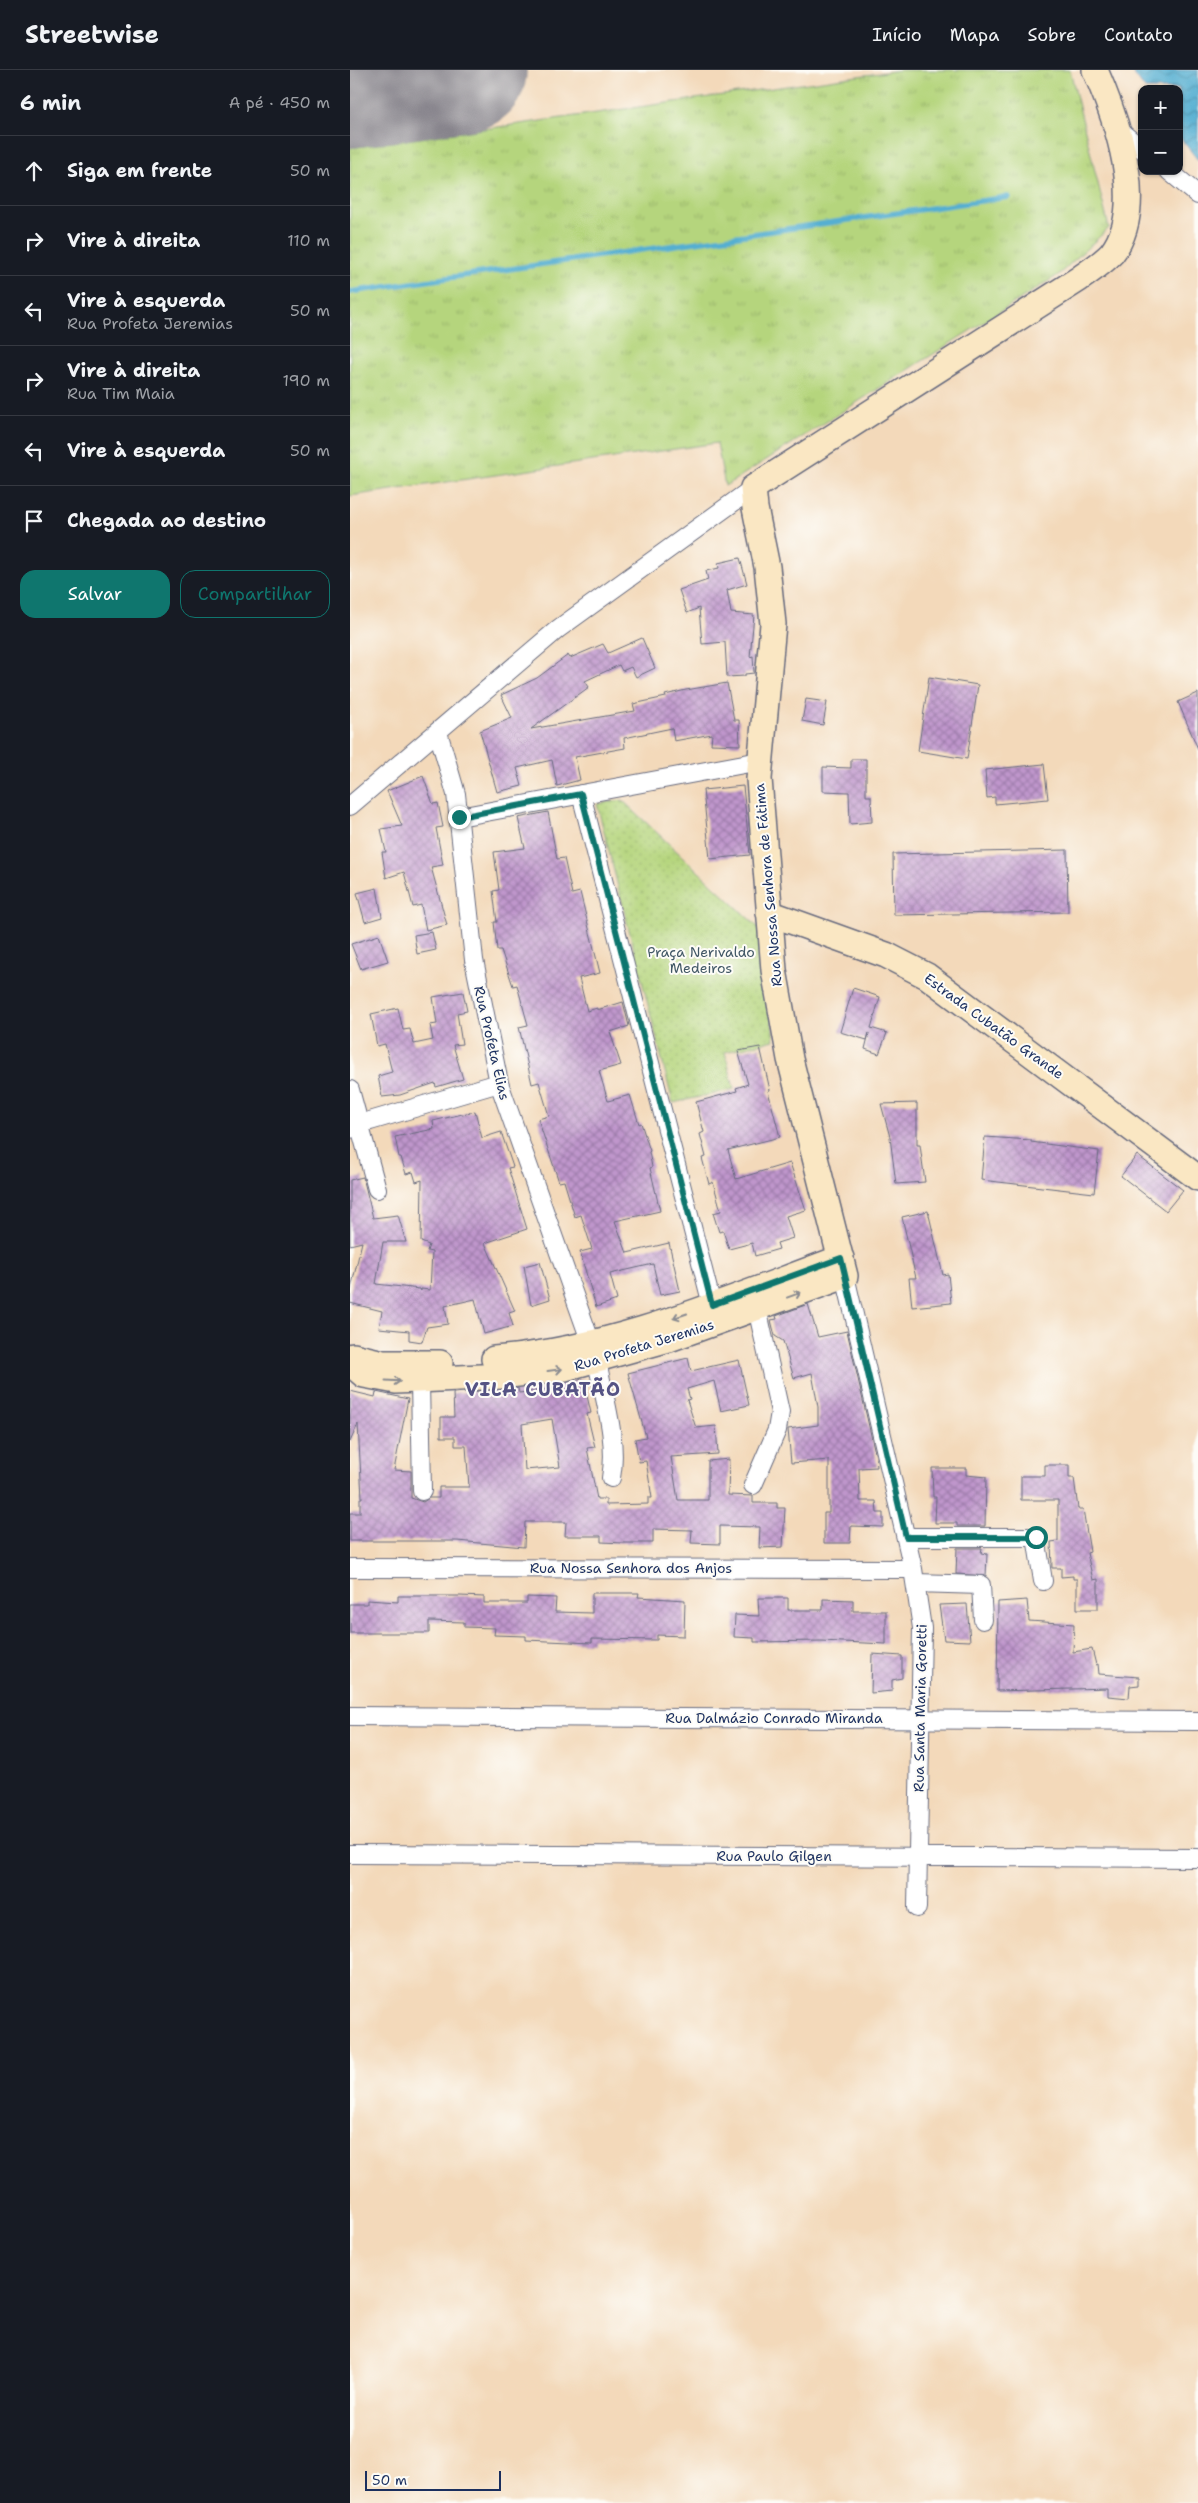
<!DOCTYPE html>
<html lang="pt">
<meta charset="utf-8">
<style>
:root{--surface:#171b24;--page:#20242c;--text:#f1f3f6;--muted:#9ea1a6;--line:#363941;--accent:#0f766e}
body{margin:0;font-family:"Shantell Sans",sans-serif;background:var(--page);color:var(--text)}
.controls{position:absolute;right:15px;top:15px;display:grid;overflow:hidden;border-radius:10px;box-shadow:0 1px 4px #0004}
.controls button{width:45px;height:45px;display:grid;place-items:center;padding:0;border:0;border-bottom:1px solid var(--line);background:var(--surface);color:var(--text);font:25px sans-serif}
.scale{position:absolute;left:15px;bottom:12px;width:136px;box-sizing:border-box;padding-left:5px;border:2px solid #1b2f5e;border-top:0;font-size:14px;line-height:18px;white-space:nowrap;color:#1b2f5e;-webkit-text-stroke:4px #fdfcf7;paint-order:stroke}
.stop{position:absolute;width:15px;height:15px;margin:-11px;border:4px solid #0f766e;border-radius:50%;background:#fff}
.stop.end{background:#0f766e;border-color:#fff;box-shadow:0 1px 5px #0008}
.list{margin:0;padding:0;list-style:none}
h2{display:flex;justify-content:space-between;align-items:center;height:65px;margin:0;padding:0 20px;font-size:21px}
h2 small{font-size:16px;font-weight:400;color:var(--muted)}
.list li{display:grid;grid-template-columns:32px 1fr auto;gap:15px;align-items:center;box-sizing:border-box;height:70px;padding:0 20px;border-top:1px solid var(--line)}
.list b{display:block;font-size:19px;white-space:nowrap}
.list p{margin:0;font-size:16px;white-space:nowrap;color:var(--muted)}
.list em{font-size:16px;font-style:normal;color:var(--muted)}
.actions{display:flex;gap:10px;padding:15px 20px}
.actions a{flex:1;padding:11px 0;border:1px solid var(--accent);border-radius:15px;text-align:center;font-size:18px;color:var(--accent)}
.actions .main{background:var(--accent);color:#fff}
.icon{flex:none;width:28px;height:28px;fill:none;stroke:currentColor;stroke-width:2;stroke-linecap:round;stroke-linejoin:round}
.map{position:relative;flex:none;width:848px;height:2433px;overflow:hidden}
header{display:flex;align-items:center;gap:30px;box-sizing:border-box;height:70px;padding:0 25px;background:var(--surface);border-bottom:1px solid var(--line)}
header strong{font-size:24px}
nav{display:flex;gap:28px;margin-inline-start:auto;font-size:18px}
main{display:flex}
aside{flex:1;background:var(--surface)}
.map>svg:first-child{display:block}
.grass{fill:url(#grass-tufts);stroke:#68826e}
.park{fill:url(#park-dots);stroke:#68826e}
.water{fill:url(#water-waves);stroke:#386f98}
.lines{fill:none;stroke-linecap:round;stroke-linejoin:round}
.stream{stroke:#54afd1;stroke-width:5.5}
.runway{stroke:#87848c;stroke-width:122}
.building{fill:url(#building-cross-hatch);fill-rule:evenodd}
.street-casing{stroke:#676a7e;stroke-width:20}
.secondary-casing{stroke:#676a7e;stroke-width:28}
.street{stroke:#fff;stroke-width:18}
.secondary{stroke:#fae7c3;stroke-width:25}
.oneway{stroke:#8a8b90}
.route{stroke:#0f766e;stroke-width:6}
.labels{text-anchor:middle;stroke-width:4;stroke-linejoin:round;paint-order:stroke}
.street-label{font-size:14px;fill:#1b2f5e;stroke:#fdfcf7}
.park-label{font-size:14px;fill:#425866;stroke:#fdfcf7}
.district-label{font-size:19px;font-weight:bold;letter-spacing:1px;fill:#555384;stroke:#fdfcf7}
</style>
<header>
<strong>Streetwise</strong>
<nav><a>Início</a><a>Mapa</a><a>Sobre</a><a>Contato</a></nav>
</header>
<main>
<aside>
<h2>6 min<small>A pé · 450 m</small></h2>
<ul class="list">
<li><svg class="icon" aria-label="ahead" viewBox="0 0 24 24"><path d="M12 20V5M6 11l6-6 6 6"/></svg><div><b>Siga em frente</b></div><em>50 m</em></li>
<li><svg class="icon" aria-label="right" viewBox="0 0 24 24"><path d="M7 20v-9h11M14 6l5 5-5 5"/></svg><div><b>Vire à direita</b></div><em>110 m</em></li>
<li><svg class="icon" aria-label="left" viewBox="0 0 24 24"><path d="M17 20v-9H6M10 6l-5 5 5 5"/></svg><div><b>Vire à esquerda</b><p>Rua Profeta Jeremias</p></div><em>50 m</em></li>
<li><svg class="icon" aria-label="right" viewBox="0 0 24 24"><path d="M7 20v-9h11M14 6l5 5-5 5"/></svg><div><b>Vire à direita</b><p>Rua Tim Maia</p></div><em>190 m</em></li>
<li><svg class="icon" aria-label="left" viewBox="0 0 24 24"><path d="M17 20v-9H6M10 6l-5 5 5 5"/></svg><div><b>Vire à esquerda</b></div><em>50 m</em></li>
<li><svg class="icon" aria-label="arrive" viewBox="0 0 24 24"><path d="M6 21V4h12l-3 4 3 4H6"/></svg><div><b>Chegada ao destino</b></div></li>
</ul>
<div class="actions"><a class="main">Salvar</a><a>Compartilhar</a></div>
</aside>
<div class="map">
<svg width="848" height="2433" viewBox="0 0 848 2433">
<defs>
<pattern id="grass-tufts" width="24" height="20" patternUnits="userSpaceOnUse" patternTransform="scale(1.25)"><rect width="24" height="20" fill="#b5d57d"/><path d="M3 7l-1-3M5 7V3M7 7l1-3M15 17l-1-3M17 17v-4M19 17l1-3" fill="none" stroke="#9bb76e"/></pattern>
<pattern id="park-dots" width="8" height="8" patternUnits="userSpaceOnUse" patternTransform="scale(1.25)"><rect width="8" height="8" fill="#b5d57d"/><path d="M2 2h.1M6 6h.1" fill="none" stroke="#9bb76e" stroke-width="1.8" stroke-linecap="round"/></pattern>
<pattern id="water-waves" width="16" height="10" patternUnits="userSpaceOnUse" patternTransform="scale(1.25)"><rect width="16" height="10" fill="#54afd1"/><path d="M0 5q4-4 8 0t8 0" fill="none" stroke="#458fad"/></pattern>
<pattern id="building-cross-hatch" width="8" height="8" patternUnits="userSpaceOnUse" patternTransform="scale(1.25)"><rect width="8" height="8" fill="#c096cc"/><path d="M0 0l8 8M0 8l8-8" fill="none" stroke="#9b7ba9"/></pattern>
</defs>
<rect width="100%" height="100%" fill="#fdfcf7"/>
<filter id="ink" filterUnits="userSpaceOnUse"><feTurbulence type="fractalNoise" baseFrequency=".02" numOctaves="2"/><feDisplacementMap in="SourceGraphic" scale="10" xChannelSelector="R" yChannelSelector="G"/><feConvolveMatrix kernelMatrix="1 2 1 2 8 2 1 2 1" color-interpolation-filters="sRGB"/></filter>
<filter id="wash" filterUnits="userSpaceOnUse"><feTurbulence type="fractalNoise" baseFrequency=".0096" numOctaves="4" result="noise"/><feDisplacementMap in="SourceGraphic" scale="20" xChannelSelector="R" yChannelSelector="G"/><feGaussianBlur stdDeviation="1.12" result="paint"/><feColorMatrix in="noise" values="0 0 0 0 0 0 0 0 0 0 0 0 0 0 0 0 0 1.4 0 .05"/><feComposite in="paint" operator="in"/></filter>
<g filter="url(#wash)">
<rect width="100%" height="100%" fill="#f3d9ba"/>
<path class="grass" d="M550 0H720L759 158 708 205 375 416 367 373 0 426V78Z"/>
<path class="park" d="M272 730 411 860 424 970 375 982 384 1019 323 1033 247 734Z"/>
<path class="water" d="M781 0H848V90L829 66V19H795Z"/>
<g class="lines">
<path class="stream" d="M0 222 658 127"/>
<path class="runway" d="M0 17 116 0"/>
</g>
<g id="blocks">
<path class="building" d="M390 488 397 514 377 520 381 543 404 545 400 587 403 586 404 603 395 604V606L377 607 375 572 352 574 349 538 337 543 329 520 358 510 356 501 369 498 368 493Z
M292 568 305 598 286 607 281 597 272 601 269 595 235 611 239 617 181 659 285 641 283 634 316 627 315 625 336 620 377 613 384 650H389L390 675 361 674 362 664 324 671 322 658 274 668 275 678 225 687 230 710 207 716 202 690 167 698 172 716 147 722 130 661 162 648 151 625 187 608 218 585 220 588 253 574 258 583Z
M579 607 628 615 617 689 568 681Z
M848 623V679L828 632Z
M456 629 477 632 473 655 452 651Z
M501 689H516V726H521L522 752 500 754 499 722 473 721V697L501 698Z
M694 694 698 729 645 734V727L637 728 635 700Z
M73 706 83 734 88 733 93 757 86 758 93 795 81 797 97 855 76 860 71 835 63 837 54 802 36 808 32 782H36L31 759 52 756 37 721Z
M393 716 400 785 360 789 353 720Z
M198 742 207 789 214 788 222 824 230 822 250 903 229 908 237 941 247 938V940L273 932 279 956 260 962 271 995 249 1001 258 1031 280 1025 289 1054 291 1053 300 1081 299 1082 302 1097 300 1098 310 1141 265 1151 277 1183 319 1173 330 1221 310 1225 303 1194 260 1204 267 1230 246 1237 230 1182 242 1179 231 1145 225 1147 214 1111 209 1112 188 1049 199 1046 189 1012 182 1014 169 957 178 955 167 915 163 916 151 880H147L144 852H147L143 821 149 820 144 782 175 778 168 748Z
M717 780 718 842 544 845 543 784Z
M27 818 32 847 15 852 7 823Z
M82 862 86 880 67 884 64 865Z
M29 865 38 891 11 899 1 874Z
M503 918 530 927 521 958 537 963 529 984 515 979 519 963 517 970 490 962Z
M113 922 117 941 107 943 112 974 103 975 113 1009 86 1017 85 1013 50 1025 32 1027 28 1006 42 1002 35 974 27 976 21 944 48 938 53 960 60 959 64 974 83 970 80 955 87 954 83 927Z
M410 977 420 1020 418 1021 430 1067 378 1080 386 1109 440 1093 456 1140 436 1146 443 1168 427 1173 429 1179 405 1186 402 1173 379 1179 373 1161 369 1162 363 1143 371 1141 363 1112 359 1114 352 1088 356 1087 350 1064 354 1062 346 1032 387 1021 386 1018 398 1014 388 981Z
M567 1033V1075H570L575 1112 546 1114 540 1067 531 1034Z
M125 1041 132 1068 151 1062 163 1097 158 1098 177 1159 135 1173 165 1241 159 1243 163 1256 134 1264 125 1229 95 1236 98 1254 77 1257 72 1272 59 1270V1261L29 1258 32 1241 0 1233V1223L12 1172 0 1175V1110L13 1107 23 1148 48 1145 56 1172H33L26 1214 70 1219 71 1221V1219L80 1220 82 1182 77 1181 79 1175 71 1172 72 1110 66 1112 63 1102 56 1104 51 1087H49L45 1067 84 1059 83 1051Z
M635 1067 681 1070V1072L749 1081 744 1123 631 1110Z
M787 1085 833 1120 816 1141 771 1106Z
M578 1141 593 1205 598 1204 601 1233 562 1237 559 1208H566L552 1147Z
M190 1192 200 1229 181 1235 174 1196Z
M458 1234 468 1267 497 1261 526 1387 527 1397 509 1398 510 1431H526L527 1443H533V1457L501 1456 500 1473H474V1443H479V1390L441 1393 438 1359 468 1355V1337L462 1303 444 1308 433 1271 425 1266 421 1250 427 1249 426 1246Z
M338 1288 341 1301 389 1290 399 1335 371 1341 364 1311 337 1319 340 1329 337 1330 346 1358 366 1356 368 1384 321 1387 328 1430H358V1391L379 1389 378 1425 403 1426V1433H427V1438H435L433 1477 409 1478 410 1457 370 1456V1474L341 1473 342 1460 303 1459V1473H273L251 1472V1466H215L216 1452H175L174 1477 107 1471H0V1443H10V1428H12L8 1354 0 1372V1321L25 1327 26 1322 58 1329 44 1400 61 1401V1428L73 1432 79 1428H89V1417H119L116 1376H105V1367H91V1347H104L103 1323 168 1318 169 1323 207 1318 206 1315 233 1309 241 1343 237 1344 245 1377 237 1378 247 1429H256V1435L298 1434V1428H302L296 1391 289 1392 285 1369 296 1367 278 1303ZM202 1349 210 1397 175 1400 172 1354Z
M695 1395H719V1408H724L728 1439H733L740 1482 737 1483 743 1510 748 1509V1539H727V1509H723V1506L711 1507V1498H702L701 1472 708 1471V1430H671V1406H695Z
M582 1398H616V1405L636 1407 635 1456H607V1453H585L586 1427H583Z
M607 1478H632L631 1483 637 1484 636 1506 606 1504Z
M242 1523H289L288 1527 335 1530 334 1566 307 1565V1570L242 1569V1573L176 1570V1566L144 1565 145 1558 114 1557V1552L79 1551V1563H0V1534H17V1530L48 1532V1526H110L134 1527V1533H177V1527L206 1528 205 1542 242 1543Z
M408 1528H438V1540H473V1529L503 1530V1541H536V1574L471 1571 404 1572V1568L384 1567 385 1545 409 1546Z
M677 1530 679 1551 724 1554 723 1582 742 1579 746 1595 748 1594 749 1604 789 1607V1615L780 1616 779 1628 758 1626V1618L647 1621 648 1532Z
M617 1534 620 1571 594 1570 589 1535Z
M522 1584 552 1586V1608L542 1610V1621L521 1623Z"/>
</g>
</g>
<g filter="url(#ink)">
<use href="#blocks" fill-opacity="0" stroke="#676a7e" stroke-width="1"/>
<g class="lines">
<defs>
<path id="street" d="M766 58 792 79
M819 101 848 125
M88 662 106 724 124 890 149 1013 241 1273
M231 724 362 1235
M0 736 208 559 403 418
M109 747 410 691
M0 1020 27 1119
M0 1059 20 1051 149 1013
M495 1206 563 1499 572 1558 567 1838
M247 1291C254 1328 268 1370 261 1408
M70 1311 72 1421
M403 1415 427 1360 430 1342 407 1238
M556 1467H686L693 1511
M0 1498 563 1499
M566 1513 631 1515 633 1550
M0 1646 848 1651
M0 1784 848 1788"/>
<path id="secondary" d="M419 843 536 885 577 906 848 1108
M3 1286 33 1293H90
M144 1289C264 1280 379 1229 491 1188
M0 1293 14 1305 46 1311 152 1306 215 1298 319 1269 495 1206 440 989 424 900 409 709 423 554 417 497 405 438 403 418 729 209C740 201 753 193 762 183 798 136 766 48 745 0"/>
</defs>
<use href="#street" class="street-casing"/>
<use href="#secondary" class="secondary-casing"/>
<use href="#street" class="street"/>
<use href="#secondary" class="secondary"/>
</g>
<defs><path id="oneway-shaft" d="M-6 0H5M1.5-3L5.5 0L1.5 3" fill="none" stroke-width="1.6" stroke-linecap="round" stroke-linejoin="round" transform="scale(1.25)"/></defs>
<g class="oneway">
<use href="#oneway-shaft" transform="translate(444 1225) rotate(-20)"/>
<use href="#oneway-shaft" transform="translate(330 1246) rotate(161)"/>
<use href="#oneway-shaft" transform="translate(205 1300) rotate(-8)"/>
<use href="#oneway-shaft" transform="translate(43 1311) rotate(3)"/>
</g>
</g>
<g class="lines" filter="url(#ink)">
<path class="route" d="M109 747 231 724 362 1235 491 1188 556 1467H686"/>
</g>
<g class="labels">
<g class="street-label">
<text transform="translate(418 815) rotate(-95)" y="5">Rua Nossa Senhora de Fátima</text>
<text transform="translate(644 956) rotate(36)" y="5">Estrada Cubatão Grande</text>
<text transform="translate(142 973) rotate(77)" y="5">Rua Profeta Elias</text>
<text transform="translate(294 1275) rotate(-17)" y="5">Rua Profeta Jeremias</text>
<text x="281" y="1503">Rua Nossa Senhora dos Anjos</text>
<text transform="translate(570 1638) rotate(-89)" y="5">Rua Santa Maria Goretti</text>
<text x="424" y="1653">Rua Dalmázio Conrado Miranda</text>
<text x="424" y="1791">Rua Paulo Gilgen</text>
</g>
<g class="park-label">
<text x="351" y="887">Praça Nerivaldo<tspan x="351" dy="16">Medeiros</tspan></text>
</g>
<g class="district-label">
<text x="193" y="1326">VILA CUBATÃO</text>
</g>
</g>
</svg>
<div class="controls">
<button>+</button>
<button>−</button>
</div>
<div class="scale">50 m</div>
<div class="stop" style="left:686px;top:1467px"></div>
<div class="stop end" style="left:109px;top:747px"></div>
</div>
</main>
